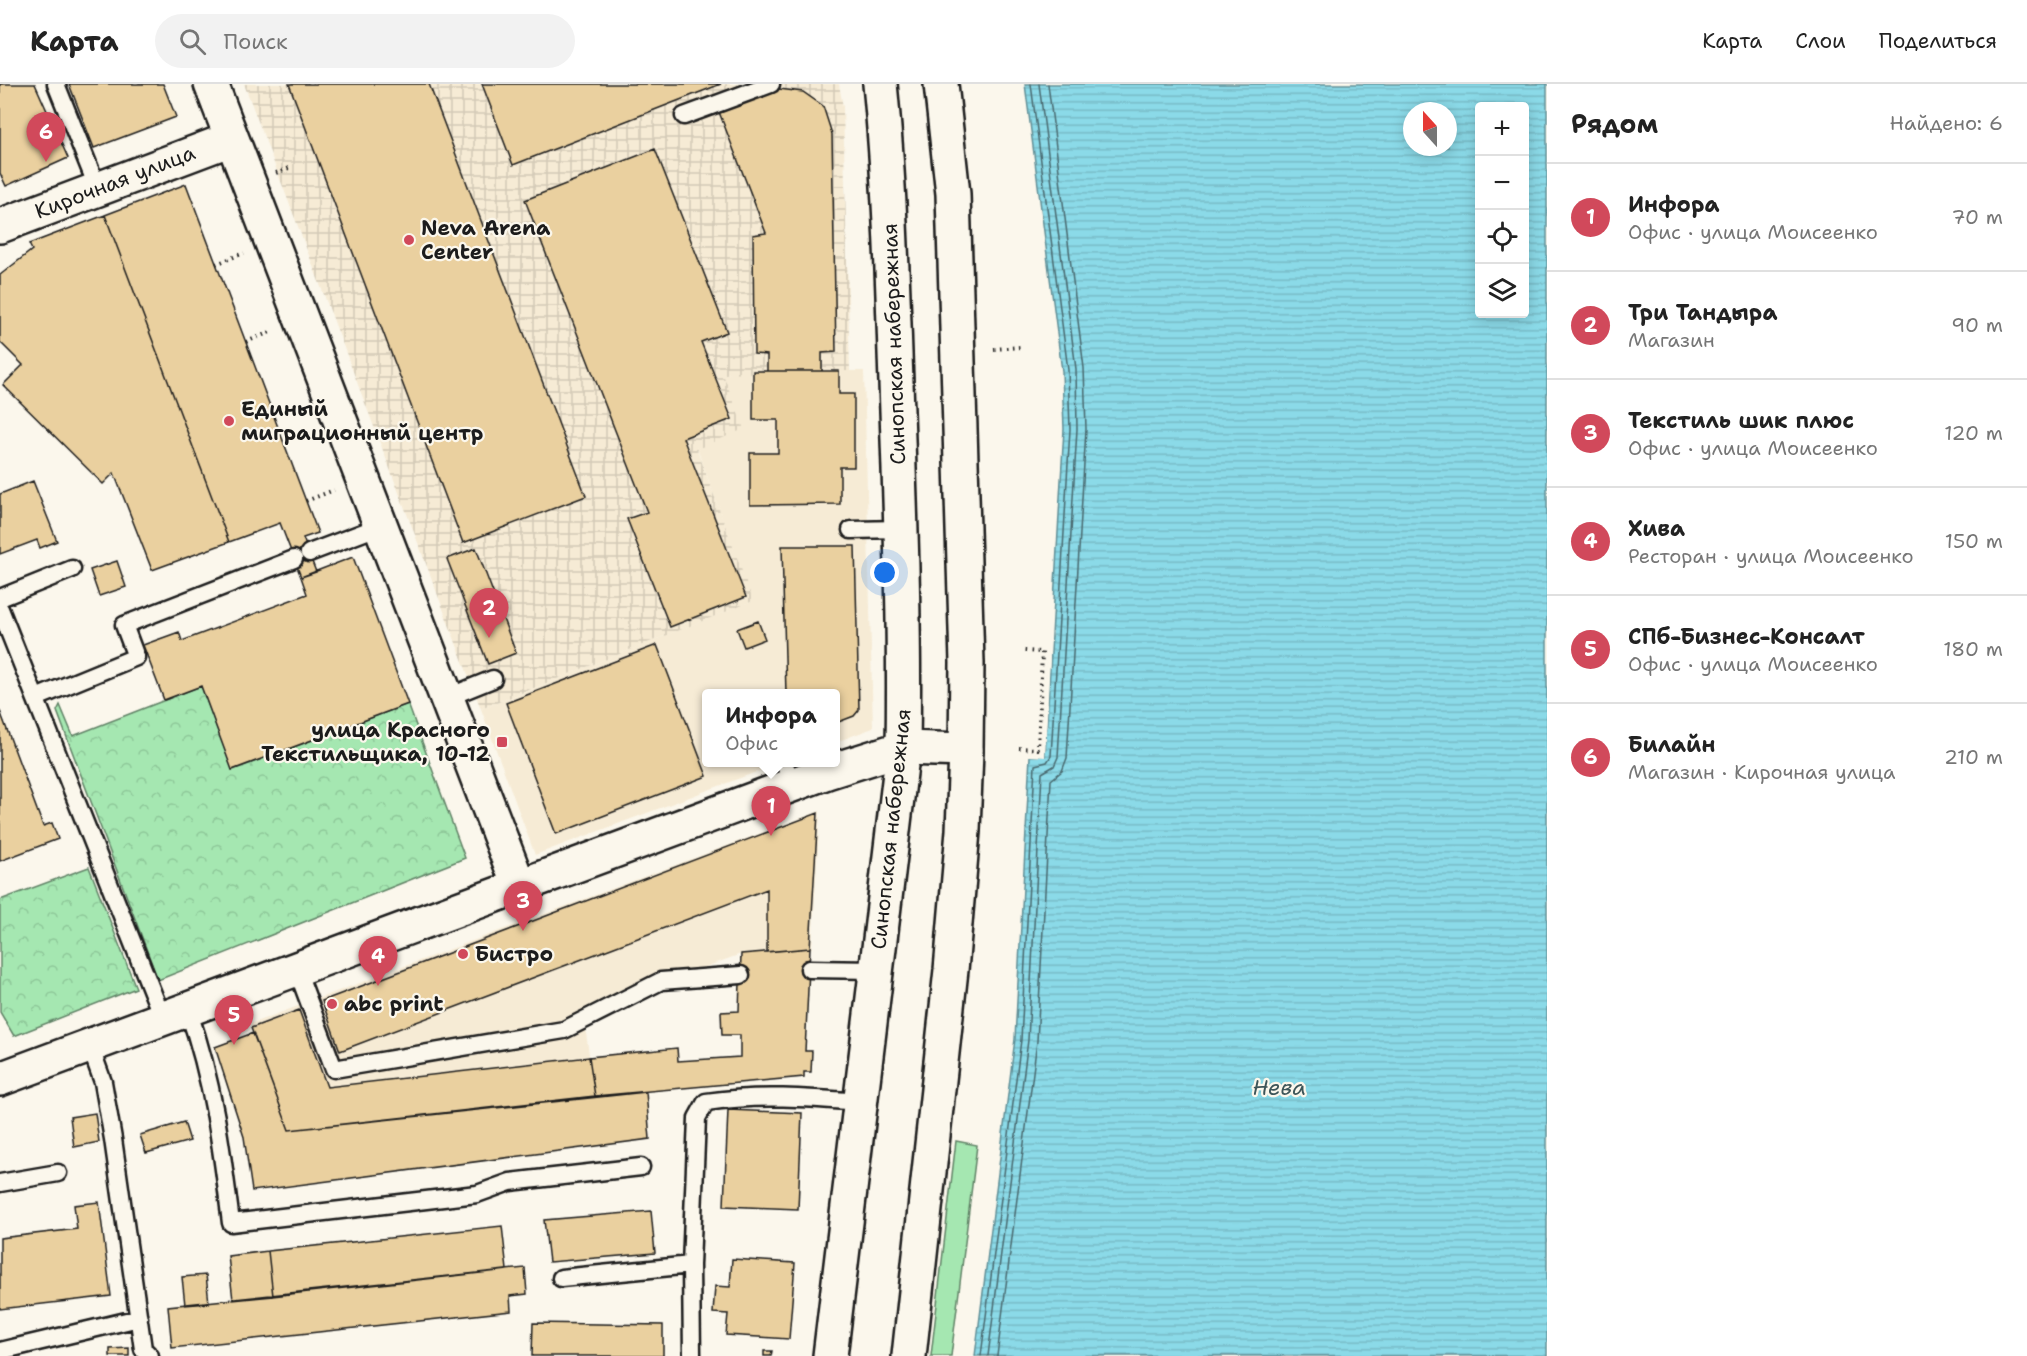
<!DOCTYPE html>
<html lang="ru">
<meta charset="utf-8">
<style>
:root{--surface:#fff;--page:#f2f2f2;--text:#222;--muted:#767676;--line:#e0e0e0;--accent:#d1495b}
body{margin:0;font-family:"Shantell Sans",sans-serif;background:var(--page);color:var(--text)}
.controls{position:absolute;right:18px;top:18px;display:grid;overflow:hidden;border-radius:6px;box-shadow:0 3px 15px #0003}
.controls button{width:54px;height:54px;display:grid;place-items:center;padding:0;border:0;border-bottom:2px solid var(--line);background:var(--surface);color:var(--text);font:30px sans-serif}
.compass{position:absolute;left:1403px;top:18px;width:54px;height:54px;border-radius:50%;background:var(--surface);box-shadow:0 3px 15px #0003;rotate:339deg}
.you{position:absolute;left:885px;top:489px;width:21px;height:21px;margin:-15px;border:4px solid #fff;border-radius:50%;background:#1a73e8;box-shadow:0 0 0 9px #1a73e833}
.badge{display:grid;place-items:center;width:39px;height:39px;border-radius:50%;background:var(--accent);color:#fff;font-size:20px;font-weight:700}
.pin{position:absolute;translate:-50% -50px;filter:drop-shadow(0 2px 3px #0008)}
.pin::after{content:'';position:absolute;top:32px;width:21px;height:18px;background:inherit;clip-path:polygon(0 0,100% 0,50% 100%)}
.popup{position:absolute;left:702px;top:605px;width:138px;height:78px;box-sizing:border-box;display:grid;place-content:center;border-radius:6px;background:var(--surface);filter:drop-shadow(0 2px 4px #0005);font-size:20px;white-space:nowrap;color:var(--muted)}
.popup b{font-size:22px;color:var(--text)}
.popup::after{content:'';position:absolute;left:50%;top:100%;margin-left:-12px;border:12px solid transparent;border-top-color:var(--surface)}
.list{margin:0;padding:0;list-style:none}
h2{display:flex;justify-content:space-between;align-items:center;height:78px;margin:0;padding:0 24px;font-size:26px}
h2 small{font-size:20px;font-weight:400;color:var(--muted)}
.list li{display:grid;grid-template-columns:39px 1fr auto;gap:18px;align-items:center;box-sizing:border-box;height:108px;padding:0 24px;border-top:2px solid var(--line)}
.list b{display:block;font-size:22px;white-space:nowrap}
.list p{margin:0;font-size:20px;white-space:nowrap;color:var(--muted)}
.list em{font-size:20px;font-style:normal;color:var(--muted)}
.icon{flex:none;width:33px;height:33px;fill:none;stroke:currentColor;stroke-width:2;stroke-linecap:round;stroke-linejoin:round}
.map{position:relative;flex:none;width:1547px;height:1272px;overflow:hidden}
header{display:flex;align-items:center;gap:36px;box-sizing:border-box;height:84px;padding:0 30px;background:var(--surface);border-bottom:2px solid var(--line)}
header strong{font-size:28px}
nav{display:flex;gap:33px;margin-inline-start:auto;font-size:21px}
.search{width:420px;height:54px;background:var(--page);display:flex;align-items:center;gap:15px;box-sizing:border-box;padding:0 21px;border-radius:33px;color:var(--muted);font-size:22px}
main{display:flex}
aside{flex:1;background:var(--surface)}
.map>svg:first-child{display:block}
.built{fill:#f6ebd5}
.industrial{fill:url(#industrial-grid)}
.green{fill:#a5e7b1;stroke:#608266;stroke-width:1.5}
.forest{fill:url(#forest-crowns);stroke:#608266;stroke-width:1.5}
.water{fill:url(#water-rules);stroke:#5f8e96;stroke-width:1.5;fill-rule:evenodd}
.pier{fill:#fbf7ec}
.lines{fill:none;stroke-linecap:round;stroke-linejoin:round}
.shore{stroke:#48686e;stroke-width:1.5}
.building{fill:#ead09f;stroke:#1c1c1c;stroke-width:1.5}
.service-casing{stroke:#1c1c1c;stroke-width:21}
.minor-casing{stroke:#1c1c1c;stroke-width:38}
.tertiary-casing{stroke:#1c1c1c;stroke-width:38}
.secondary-casing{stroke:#1c1c1c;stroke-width:38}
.path{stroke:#1c1c1c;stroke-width:4;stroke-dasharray:1.5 4.5;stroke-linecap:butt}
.service{stroke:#fbf7ec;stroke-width:16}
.minor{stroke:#fbf7ec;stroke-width:33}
.tertiary{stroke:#fbf7ec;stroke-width:33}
.secondary{stroke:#fbf7ec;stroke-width:33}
.poi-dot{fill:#d1495b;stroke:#fbf7ec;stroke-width:2}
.labels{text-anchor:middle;stroke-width:4.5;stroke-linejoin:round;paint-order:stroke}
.street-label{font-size:21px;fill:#1c1c1c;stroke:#fbf7ec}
.poi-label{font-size:21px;font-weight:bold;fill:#1c1c1c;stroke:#fbf7ec;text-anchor:start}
.water-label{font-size:22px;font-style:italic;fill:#3d5559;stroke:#fbf7ec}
</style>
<header>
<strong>Карта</strong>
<div class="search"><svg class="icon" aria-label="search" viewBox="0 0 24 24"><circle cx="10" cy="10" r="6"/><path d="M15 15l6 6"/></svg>Поиск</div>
<nav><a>Карта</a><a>Слои</a><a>Поделиться</a></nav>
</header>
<main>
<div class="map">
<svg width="1547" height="1272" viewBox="0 0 1547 1272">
<defs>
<pattern id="industrial-grid" width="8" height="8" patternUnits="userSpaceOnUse" patternTransform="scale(1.5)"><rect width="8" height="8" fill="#f6ebd5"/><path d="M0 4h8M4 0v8" fill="none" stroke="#d2c9b6"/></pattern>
<pattern id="forest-crowns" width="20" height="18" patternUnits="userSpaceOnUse" patternTransform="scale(1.5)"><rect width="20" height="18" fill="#a5e7b1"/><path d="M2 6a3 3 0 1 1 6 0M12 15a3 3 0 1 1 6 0" fill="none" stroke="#8dc698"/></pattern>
<pattern id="water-rules" width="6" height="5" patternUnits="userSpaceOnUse" patternTransform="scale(1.5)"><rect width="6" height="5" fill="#8bdae8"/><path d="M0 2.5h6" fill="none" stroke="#77bac6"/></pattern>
</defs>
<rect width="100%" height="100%" fill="#fbf7ec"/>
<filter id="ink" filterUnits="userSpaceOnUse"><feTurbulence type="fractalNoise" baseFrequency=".0167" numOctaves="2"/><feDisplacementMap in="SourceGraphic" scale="12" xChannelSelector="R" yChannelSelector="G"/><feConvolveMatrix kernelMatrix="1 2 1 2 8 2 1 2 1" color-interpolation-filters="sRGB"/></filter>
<g filter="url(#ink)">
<path class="built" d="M753 287H864L873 644 836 658V610H706V678L780 679 535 771 481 625 752 517 697 364 722 290Z
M820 727 812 864 741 870 583 928 595 1012 289 1046 250 940Z"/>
<path class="industrial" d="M244 0H839L843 23 850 287 723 290 744 345 697 365 753 517 481 625Z"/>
<path class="green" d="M956 1057 977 1061 951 1272H931Z"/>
<path class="forest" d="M201 602 233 686 408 620 465 774 158 896 57 627 60 621 73 652Z
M89 783 136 904 14 952 0 928V816Z"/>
<path class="water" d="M1025 0H1547V1272H975L1015 955 1030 672H1045L1064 345 1062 287ZM1480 22H1524V230H1480ZM1412 27H1448V63H1412Z"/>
<path class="pier" d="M1047 573H1050L1045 673 1030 672V669L1042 670Z"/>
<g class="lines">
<path class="shore" d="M981 1272 1021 956 1035 681 1047 678 1051 672 1070 345 1068 286 1031 0
M988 1272 1028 956 1042 689 1054 682 1058 673 1077 345 1076 285 1039 0
M997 1272 1037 957 1051 696 1062 687 1067 674 1086 345 1084 284 1048 0"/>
</g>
<path class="building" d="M0 0H35L68 74 6 102 0 89Z
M69 0H163L176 33 94 64Z
M289 0H429L586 412 463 459Z
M482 0H721L513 81Z
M779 5 803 8 823 22 832 50 836 268 822 269V287H767V271L754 270 753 151 766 149 719 28Z
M655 65 727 248 701 258 732 335 683 354 746 513 670 543 627 435 647 428 525 116Z
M186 100 318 449 303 454 316 488 301 493 280 439 229 458 105 131Z
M105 131 229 458 152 486 114 389 103 400 3 301 23 281 0 258V191L32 166 29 160Z
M753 287H839V310H854V383H840V420L750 421V369H778V336H753Z
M33 397 57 457 40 464 37 456 0 470V410Z
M782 462H855L859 626 854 632 836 639V610H786Z
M476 464 516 569 488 580 447 475Z
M353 473 408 620 232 686 201 602 164 616 143 561 179 548 182 557 307 510 301 493Z
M117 477 126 503 99 512 90 486Z
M758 537 765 555 744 563 737 545Z
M657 561 707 692 556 750 506 619Z
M0 627 43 742 52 739 58 755 0 777Z
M818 729 810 864 767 868V805L340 967 322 917Z
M810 864 805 967H812L811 988H804V993L595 1012 589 973 677 964 678 977 740 973V951H722L721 928 739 927 741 870Z
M299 926 327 1003 589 973 595 1012 289 1046 251 944Z
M253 949 289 1046 646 1008 650 1055 252 1107 244 1053 215 963Z
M728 1026 802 1029 798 1125 724 1122Z
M95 1029 99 1058 74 1063 70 1033Z
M184 1038 190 1057 146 1069 140 1051Z
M99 1118 111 1212 0 1225V1154L77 1145 74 1121Z
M651 1127 655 1169 549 1178 544 1136Z
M502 1142 507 1186 273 1212 268 1167Z
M268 1167 273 1212 233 1216 228 1172Z
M732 1175 795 1179 789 1255 726 1251 728 1230 713 1229 715 1202 730 1203Z
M525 1184 527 1210 510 1212 511 1227 172 1264 168 1222Z
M206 1191 209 1219 185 1221 182 1193Z
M533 1239 663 1241V1272H532Z
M129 1264V1272H110V1265Z
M764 1267H772L771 1272H764Z"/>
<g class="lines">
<defs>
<path id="service" d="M56 0 98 105
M684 32 771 0
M851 446 901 445
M309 469 380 442
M0 514 72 485
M0 525 163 935
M36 614 136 573 124 541 294 475
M446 614 493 595
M784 678 792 701
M809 885 876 886
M297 886 334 985 564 946 661 897 741 891
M188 926C213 996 222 1066 231 1139L477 1110 510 1098 641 1083
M90 962 103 998 113 1055 143 1265 150 1272
M0 1099 58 1089
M561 1194 691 1181
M0 1267 139 1234
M692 1272 691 1181 697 1034 706 1018C757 1010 809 1014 860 1018"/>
<path id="minor" d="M211 0 519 802
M0 142 231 55"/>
<path id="tertiary" d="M0 995 827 688 903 664 966 666"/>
<path id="secondary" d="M830 1272 903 664C905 552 901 440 897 327 893 218 891 109 880 0
M909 1272 951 886 963 747 966 666 967 579 953 110 941 0"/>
</defs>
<use href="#service" class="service-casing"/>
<use href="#minor" class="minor-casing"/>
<use href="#tertiary" class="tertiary-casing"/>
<use href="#secondary" class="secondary-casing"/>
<path class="path" d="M276 89 289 84
M216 180 244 169
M246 258 273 247
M994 265 1021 263
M306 417 334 406
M1019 664 1038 665 1042 568 1024 567"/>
<use href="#service" class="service"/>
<use href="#minor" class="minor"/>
<use href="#tertiary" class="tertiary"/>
<use href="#secondary" class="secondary"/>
</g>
</g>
<g class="poi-dot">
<circle cx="409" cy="156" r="6"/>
<circle cx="229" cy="337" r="6"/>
<rect x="496" y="652" width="12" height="12" rx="3"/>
<circle cx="463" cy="870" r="6"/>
<circle cx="332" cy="920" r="6"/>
</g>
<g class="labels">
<g class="street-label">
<text transform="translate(115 98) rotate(-21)" y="7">Кирочная улица</text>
<text transform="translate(894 260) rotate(-92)" y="7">Синопская набережная</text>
<text transform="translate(891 745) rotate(-84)" y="7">Синопская набережная</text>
</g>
<g class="poi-label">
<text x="421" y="151">Neva Arena<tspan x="421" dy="24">Center</tspan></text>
<text x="241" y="332">Единый<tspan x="241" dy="24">миграционный центр</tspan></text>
<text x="490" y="653" text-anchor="end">улица Красного<tspan x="490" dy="24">Текстильщика, 10-12</tspan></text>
<text x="475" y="877">Бистро</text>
<text x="344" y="927">abc print</text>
</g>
<g class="water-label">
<text x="1279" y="1011">Нева</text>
</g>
</g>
</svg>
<div class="controls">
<button>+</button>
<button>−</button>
<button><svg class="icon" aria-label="locate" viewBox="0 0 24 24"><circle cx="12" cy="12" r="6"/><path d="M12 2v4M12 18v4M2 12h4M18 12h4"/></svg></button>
<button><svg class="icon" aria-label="layers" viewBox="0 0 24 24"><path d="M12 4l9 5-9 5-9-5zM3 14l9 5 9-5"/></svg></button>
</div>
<svg class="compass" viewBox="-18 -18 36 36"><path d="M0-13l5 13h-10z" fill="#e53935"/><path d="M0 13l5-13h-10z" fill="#767676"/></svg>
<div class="you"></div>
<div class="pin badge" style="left:771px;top:752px">1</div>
<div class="popup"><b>Инфора</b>Офис</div>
<div class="pin badge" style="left:489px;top:554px">2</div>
<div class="pin badge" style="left:523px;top:847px">3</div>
<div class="pin badge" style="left:378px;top:902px">4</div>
<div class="pin badge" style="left:234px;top:961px">5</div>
<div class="pin badge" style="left:46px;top:78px">6</div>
</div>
<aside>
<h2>Рядом<small>Найдено: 6</small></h2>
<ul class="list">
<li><span class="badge">1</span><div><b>Инфора</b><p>Офис · улица Моисеенко</p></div><em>70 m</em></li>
<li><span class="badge">2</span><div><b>Три Тандыра</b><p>Магазин</p></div><em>90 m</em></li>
<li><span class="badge">3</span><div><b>Текстиль шик плюс</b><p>Офис · улица Моисеенко</p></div><em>120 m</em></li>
<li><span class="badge">4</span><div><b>Хива</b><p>Ресторан · улица Моисеенко</p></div><em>150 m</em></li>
<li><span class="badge">5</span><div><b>СПб-Бизнес-Консалт</b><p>Офис · улица Моисеенко</p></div><em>180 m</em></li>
<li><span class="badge">6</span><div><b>Билайн</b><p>Магазин · Кирочная улица</p></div><em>210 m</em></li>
</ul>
</aside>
</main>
